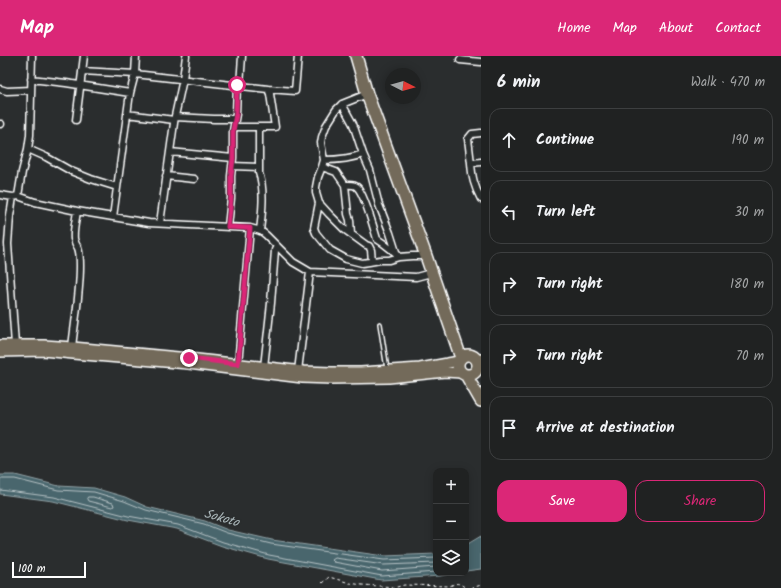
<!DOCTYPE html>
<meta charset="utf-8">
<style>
:root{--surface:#202222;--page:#282a2a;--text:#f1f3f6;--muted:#a2a4a5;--line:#3d3f40;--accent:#db2777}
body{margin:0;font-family:Kalam,sans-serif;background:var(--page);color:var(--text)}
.controls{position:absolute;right:12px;bottom:12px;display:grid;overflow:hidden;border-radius:8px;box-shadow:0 2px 10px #0003}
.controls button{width:36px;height:36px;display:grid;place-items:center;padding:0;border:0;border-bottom:1px solid var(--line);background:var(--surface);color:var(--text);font:20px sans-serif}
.compass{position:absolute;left:385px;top:12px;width:36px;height:36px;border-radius:50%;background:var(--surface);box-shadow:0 2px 10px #0003;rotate:96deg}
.scale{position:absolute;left:12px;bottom:10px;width:74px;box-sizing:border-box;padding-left:4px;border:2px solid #fff;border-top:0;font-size:11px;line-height:14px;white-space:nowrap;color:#fff;-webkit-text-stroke:3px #2a2d2e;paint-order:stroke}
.stop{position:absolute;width:12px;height:12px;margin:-9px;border:3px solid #db2777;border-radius:50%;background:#fff}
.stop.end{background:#db2777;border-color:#fff;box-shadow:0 1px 4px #0008}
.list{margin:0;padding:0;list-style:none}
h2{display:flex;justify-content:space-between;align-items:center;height:52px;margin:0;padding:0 16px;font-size:17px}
h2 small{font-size:13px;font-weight:400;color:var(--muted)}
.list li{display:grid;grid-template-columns:26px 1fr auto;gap:12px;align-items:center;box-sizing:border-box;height:64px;margin:0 8px 8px;padding:0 8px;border:1px solid var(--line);border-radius:12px}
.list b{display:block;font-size:15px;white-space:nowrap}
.list em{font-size:13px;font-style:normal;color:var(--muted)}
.actions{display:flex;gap:8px;padding:12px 16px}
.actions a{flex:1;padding:9px 0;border:1px solid var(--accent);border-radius:12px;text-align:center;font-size:14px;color:var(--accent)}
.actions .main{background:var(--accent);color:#fff}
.icon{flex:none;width:22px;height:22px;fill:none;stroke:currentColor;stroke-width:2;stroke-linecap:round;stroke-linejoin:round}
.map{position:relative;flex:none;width:481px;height:532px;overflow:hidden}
header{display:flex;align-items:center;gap:24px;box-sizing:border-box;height:56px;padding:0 20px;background:var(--accent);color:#fff}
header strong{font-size:19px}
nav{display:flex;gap:22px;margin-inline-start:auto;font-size:14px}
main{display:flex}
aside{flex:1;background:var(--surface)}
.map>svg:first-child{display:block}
.water{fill:#49666d;stroke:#92a3a7}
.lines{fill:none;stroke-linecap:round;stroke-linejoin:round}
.shore{stroke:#b6c2c5;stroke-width:1}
.lane-casing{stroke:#fff;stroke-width:6}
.street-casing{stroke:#fff;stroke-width:9}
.primary-casing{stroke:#fff;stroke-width:12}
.highway-casing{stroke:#fff;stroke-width:14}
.path{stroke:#fff;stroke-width:1;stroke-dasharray:3 3;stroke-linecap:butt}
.lane{stroke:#2a2d2e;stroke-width:3}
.street{stroke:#2a2d2e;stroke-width:6}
.primary{stroke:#736b5a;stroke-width:9}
.highway{stroke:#736b5a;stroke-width:11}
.route{stroke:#db2777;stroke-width:5}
.labels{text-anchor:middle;stroke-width:3.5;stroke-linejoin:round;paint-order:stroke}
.water-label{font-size:13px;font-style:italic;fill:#adbabd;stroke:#2a2d2e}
</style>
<header>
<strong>Map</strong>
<nav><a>Home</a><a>Map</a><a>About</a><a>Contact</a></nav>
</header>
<main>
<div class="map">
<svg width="481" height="532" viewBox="0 0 481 532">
<rect width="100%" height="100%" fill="#2a2d2e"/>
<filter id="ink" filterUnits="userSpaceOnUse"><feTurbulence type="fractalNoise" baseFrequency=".025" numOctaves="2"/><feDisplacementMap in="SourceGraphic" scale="8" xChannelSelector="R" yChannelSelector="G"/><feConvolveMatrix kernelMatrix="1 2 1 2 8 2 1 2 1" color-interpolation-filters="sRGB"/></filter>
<g filter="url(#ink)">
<path class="water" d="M0 419H15L59 430 94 432 125 441 147 451 205 465 228 474 272 484 384 500 436 498V517H457L440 520 381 524 268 503 222 490 177 473 128 464 53 445 0 438Z
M481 480V513L466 515V489Z"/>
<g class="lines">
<path class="shore" d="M0 423H15L58 434 94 436 124 445 146 454 204 468 227 477 271 488 384 504 436 502
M0 434 54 441 128 460 178 469 223 486 269 499 382 520 436 516
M88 441H93L113 447 114 450 112 451 88 445 87 443Z
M436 507 384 509 335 502 332 504 334 506 382 515 436 511"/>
<defs>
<path id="lane" d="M380 268 387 313"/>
<path id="street" d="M460 4 481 6
M82 15 135 18 268 33 295 35 298 0
M31 23 66 27 130 37
M240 29 242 0
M0 33 7 35 31 34
M367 38 342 48 336 54 326 70 322 81 321 87 324 104 322 111 318 121 316 131V137L319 147 314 172 316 177 330 194 346 203 362 207 369 206 380 204H389L399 201 412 200H426
M342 48 353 68 363 98 370 114 379 149 390 177 397 199
M127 58 174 64
M175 61 214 63H235
M76 64 84 0
M0 68H1
M234 71H275L270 38 268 33
M259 71V117C265 133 262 158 260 175
M28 93 46 101 71 115 91 123 117 131
M170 96 233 102
M324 104C338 104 350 103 363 98
M481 106 471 107C472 121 474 130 481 143
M471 107 468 83 472 78 481 77
M232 110 259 111
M322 111 336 116 345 129C348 129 354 128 357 131 364 137 374 173 377 183L383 187 397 198
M166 120 194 123
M345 129 348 158 350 164 351 178
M0 139 13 141 18 140 35 146 77 155 149 167 250 172 261 175 266 179 293 206 310 216 416 221 431 217
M18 140 22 116 28 93 30 79 32 0
M13 141 10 160 8 188 15 289
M319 147 329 158 344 173 366 189 369 190 371 194 372 205
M113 161 130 37 135 18 136 0
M160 167 175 60 183 23 186 0
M228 171 231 142V120L233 102V75L236 58 237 29
M72 291C75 264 80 237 80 210 80 205 80 197 78 192 76 189 75 187 74 183 73 174 76 164 77 155
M238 308 250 172
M264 311 271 247 275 194 277 191
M298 315 310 216"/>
<path id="primary" d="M0 289H44L73 291 189 302 303 315 332 316H361L420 312 459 305
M0 296 43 295 73 298 188 308 302 322 331 323 389 322 445 316 461 317
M477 304 481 303
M478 312 481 311"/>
<path id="highway" d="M356 0 367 38 426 200 461 302
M458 309a10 10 0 1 1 20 0a10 10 0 1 1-20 0Z
M466 319 481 345"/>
</defs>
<use href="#lane" class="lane-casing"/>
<use href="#street" class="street-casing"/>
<use href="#primary" class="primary-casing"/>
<use href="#highway" class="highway-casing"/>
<path class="path" d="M322 527 329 521 350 527 362 529 397 531 404 529 450 530C457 526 459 527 466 532
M471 532 478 530 481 529"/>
<use href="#lane" class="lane"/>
<use href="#street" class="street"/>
<use href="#primary" class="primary"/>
<use href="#highway" class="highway"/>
</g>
</g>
<g class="lines" filter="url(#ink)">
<path class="route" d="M189 302 238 308 250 172 228 171 231 142V120L233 102V75L236 58 237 29"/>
</g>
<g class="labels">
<g class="water-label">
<text transform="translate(222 461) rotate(16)" y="5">Sokoto</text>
</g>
</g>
</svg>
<div class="controls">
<button>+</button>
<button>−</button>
<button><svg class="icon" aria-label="layers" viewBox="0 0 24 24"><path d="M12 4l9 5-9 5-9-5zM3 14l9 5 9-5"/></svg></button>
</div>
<svg class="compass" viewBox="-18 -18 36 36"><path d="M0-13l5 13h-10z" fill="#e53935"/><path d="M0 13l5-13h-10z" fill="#a2a4a5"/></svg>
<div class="scale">100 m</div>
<div class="stop" style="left:237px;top:29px"></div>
<div class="stop end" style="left:189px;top:302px"></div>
</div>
<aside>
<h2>6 min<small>Walk · 470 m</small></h2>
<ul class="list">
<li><svg class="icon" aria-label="ahead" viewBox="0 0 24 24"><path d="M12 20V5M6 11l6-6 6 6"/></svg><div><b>Continue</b></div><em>190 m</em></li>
<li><svg class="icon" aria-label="left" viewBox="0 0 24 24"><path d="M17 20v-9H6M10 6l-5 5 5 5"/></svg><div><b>Turn left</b></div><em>30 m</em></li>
<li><svg class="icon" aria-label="right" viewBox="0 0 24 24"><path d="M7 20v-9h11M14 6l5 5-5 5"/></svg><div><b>Turn right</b></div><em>180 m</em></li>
<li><svg class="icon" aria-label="right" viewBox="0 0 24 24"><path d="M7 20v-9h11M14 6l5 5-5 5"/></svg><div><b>Turn right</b></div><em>70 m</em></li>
<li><svg class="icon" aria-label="arrive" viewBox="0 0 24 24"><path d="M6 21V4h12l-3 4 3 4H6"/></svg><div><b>Arrive at destination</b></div></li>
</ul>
<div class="actions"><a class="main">Save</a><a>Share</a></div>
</aside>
</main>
